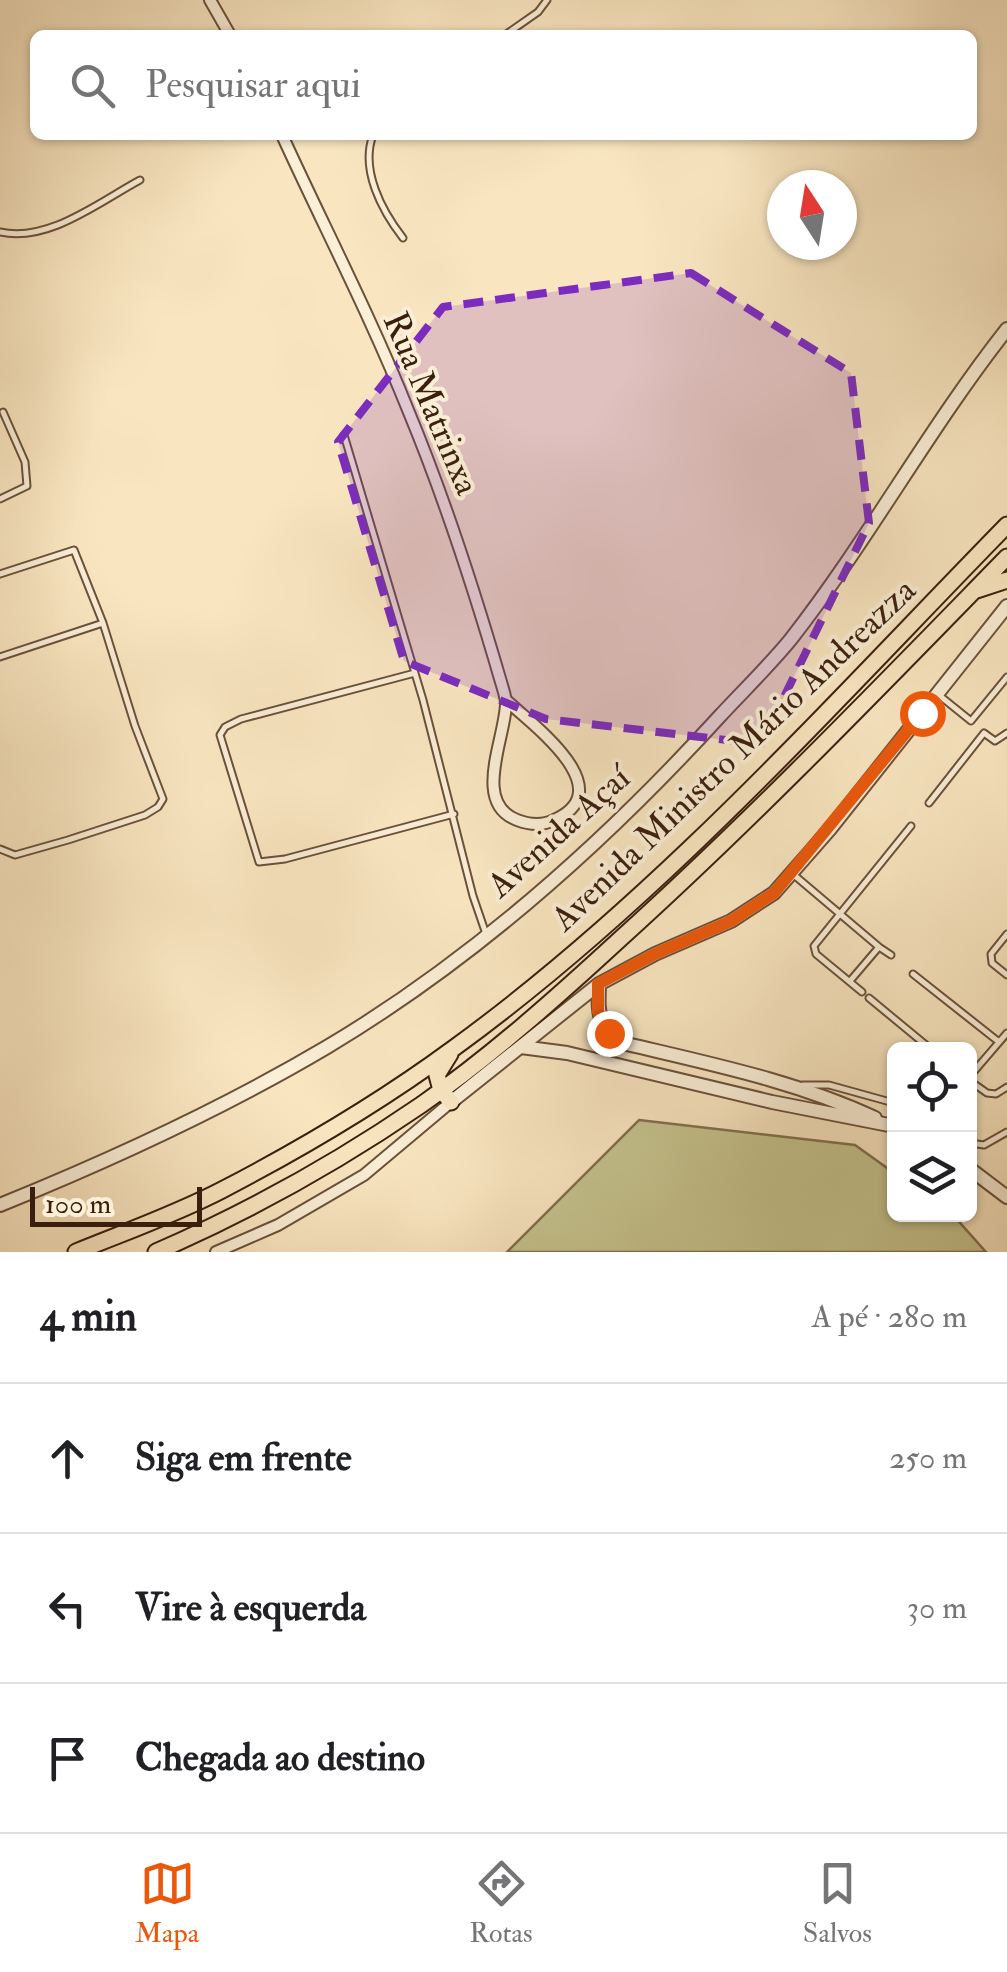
<!DOCTYPE html>
<html lang="pt">
<meta charset="utf-8">
<style>
:root{--surface:#fff;--page:#f6f6f6;--text:#202124;--muted:#757577;--line:#e0e0e0;--accent:#ea580c}
body{margin:0;font-family:"IM FELL Double Pica",serif;background:var(--page);color:var(--text)}
.controls{position:absolute;right:30px;bottom:30px;display:grid;overflow:hidden;border-radius:15px;box-shadow:0 2px 8px #0004}
.controls button{width:90px;height:90px;display:grid;place-items:center;padding:0;border:0;border-bottom:2px solid var(--line);background:var(--surface);color:var(--text);font:50px sans-serif}
.compass{position:absolute;left:767px;top:170px;width:90px;height:90px;border-radius:50%;background:var(--surface);box-shadow:0 2px 8px #0004;rotate:348deg}
.scale{position:absolute;left:30px;bottom:25px;width:172px;box-sizing:border-box;padding-left:10px;border:5px solid #3b1f0e;border-top:0;font-size:28px;line-height:35px;white-space:nowrap;color:#3b1f0e;-webkit-text-stroke:8px #fbefd7;paint-order:stroke}
.stop{position:absolute;width:30px;height:30px;margin:-22px;border:8px solid #ea580c;border-radius:50%;background:#fff}
.stop.end{background:#ea580c;border-color:#fff;box-shadow:0 2px 10px #0008}
.list{margin:0;padding:0;list-style:none}
h2{display:flex;justify-content:space-between;align-items:center;height:130px;margin:0;padding:0 40px;font-size:42px}
h2 small{font-size:32px;font-weight:400;color:var(--muted)}
.list li{display:grid;grid-template-columns:65px 1fr auto;gap:30px;align-items:center;box-sizing:border-box;height:150px;padding:0 40px;border-top:2px solid var(--line)}
.list b{display:block;font-size:38px;white-space:nowrap}
.list em{font-size:32px;font-style:normal;color:var(--muted)}
.icon{flex:none;width:55px;height:55px;fill:none;stroke:currentColor;stroke-width:2;stroke-linecap:round;stroke-linejoin:round}
.map{position:relative;flex:none;width:1007px;height:1252px;overflow:hidden}
.search{position:absolute;background:var(--surface);box-shadow:0 2px 8px #0004;left:30px;right:30px;top:30px;height:110px;display:flex;align-items:center;gap:25px;box-sizing:border-box;padding:0 35px;border-radius:15px;color:var(--muted);font-size:38px}
.sheet{height:580px;background:var(--surface)}
nav{display:flex;justify-content:space-around;align-items:center;box-sizing:border-box;height:140px;border-top:2px solid var(--line);background:var(--surface);font-size:28px;color:var(--muted)}
nav a{display:grid;justify-items:center;gap:5px}
nav .on{color:var(--accent)}
.map>svg:first-child{display:block}
.green{fill:#c5c38e;stroke:#80714e;stroke-width:2.5}
.lines{fill:none;stroke-linecap:round;stroke-linejoin:round}
.service-casing{stroke:#6a513b;stroke-width:9}
.minor-casing{stroke:#6a513b;stroke-width:14}
.tertiary-casing{stroke:#6a513b;stroke-width:16}
.primary-casing{stroke:#3b1f0e;stroke-width:19}
.service{stroke:#fbefd7;stroke-width:5}
.minor{stroke:#fbefd7;stroke-width:10}
.tertiary{stroke:#fbefd7;stroke-width:12}
.primary{stroke:#f9e6c1;stroke-width:15}
.route{stroke:#ea580c;stroke-width:12}
.marked{fill:#7b2cbf;fill-opacity:0.2;stroke:#7b2cbf;stroke-width:8;stroke-dasharray:20 12;stroke-linejoin:round}
.labels{text-anchor:middle;stroke-width:8;stroke-linejoin:round;paint-order:stroke}
.street-label{font-size:35px;fill:#3b1f0e;stroke:#fbefd7}
</style>
<div class="map">
<svg width="1007" height="1252" viewBox="0 0 1007 1252">
<rect width="100%" height="100%" fill="#f9e6c1"/>
<filter id="stains"><feTurbulence type="fractalNoise" baseFrequency=".002" numOctaves="4"/><feColorMatrix values="0 0 0 0 .2 0 0 0 0 .09 0 0 0 0 .02 0 0 0 .5 -.17"/></filter>
<radialGradient id="worn" r=".72"><stop offset=".6" stop-color="#630" stop-opacity="0"/><stop offset="1" stop-color="#630" stop-opacity=".3"/></radialGradient>
<path class="green" d="M639 1120 855 1145 894 1173V1214L953 1215 986 1252H507Z"/>
<g class="lines">
<defs>
<path id="service" d="M505 35 538 12 547 0
M373 135C360 170 382 211 403 238
M0 232C48 243 99 202 140 180
M344 435 423 700 473 896 486 934
M0 499 27 486 25 462 3 412
M0 574 74 550 103 623 0 657
M415 673 241 719 225 727 220 735 259 862 285 859 454 814
M940 696 971 721 1007 677
M929 803 984 733 995 741 1007 733
M0 849 15 855 68 840 145 815 158 807 163 799 135 726 103 623
M794 875 879 947 850 981
M1007 934 991 954 992 963 1007 975
M879 947 891 955
M913 974 999 1042
M862 992 816 954 814 946 911 826
M869 998 932 1050
M970 1076 1007 1033
M970 1081 987 1093 996 1094 1007 1087
M803 1085H829L894 1103
M970 1143 984 1145 1007 1132"/>
<path id="minor" d="M210 0 230 35
M282 135C324 227 371 317 408 410 445 499 474 589 501 682 503 689 506 697 506 704 505 739 472 803 517 820 530 825 542 826 554 820 622 790 533 725 507 701
M216 1252 278 1225 364 1175 451 1102"/>
<path id="tertiary" d="M599 984C598 1017 597 1027 627 1044 711 1064 795 1081 875 1118
M521 1047 567 1053 772 1102 894 1126
M451 1102 599 984 655 954 731 921 774 893 830 829 1007 606
M970 1169 1007 1197
M0 1205C111 1160 224 1108 327 1047 473 960 605 842 719 717 743 691 769 666 791 639 869 539 929 428 1007 329"/>
<path id="primary" d="M977 590 1007 580
M450 1054 437 1075 441 1090 451 1102
M76 1252C125 1232 176 1214 222 1190 301 1149 382 1101 454 1048 659 899 830 706 1007 525
M156 1252C248 1212 338 1162 421 1105 491 1056 556 998 619 940 754 818 880 687 1007 557"/>
</defs>
<use href="#service" class="service-casing"/>
<use href="#minor" class="minor-casing"/>
<use href="#tertiary" class="tertiary-casing"/>
<use href="#primary" class="primary-casing"/>
<use href="#service" class="service"/>
<use href="#minor" class="minor"/>
<use href="#tertiary" class="tertiary"/>
<use href="#primary" class="primary"/>
</g>
<g class="lines">
<path class="route" d="M609 1033 598 1012V984L655 954 731 921 774 893 922 713"/>
</g>
<path class="marked" d="M691 273 851 373 869 523 761 744 546 719 404 661 338 442 443 307Z"/>
<g class="labels">
<g class="street-label">
<text transform="translate(432 403) rotate(67)" y="12">Rua Matrinxa</text>
<text transform="translate(733 754) rotate(-44)" y="12">Avenida Ministro Mário Andreazza</text>
<text transform="translate(558 831) rotate(-42)" y="12">Avenida Açaí</text>
</g>
</g>
<rect width="100%" height="100%" filter="url(#stains)"/>
<rect width="100%" height="100%" fill="url(#worn)"/>
</svg>
<div class="controls">
<button><svg class="icon" aria-label="locate" viewBox="0 0 24 24"><circle cx="12" cy="12" r="6"/><path d="M12 2v4M12 18v4M2 12h4M18 12h4"/></svg></button>
<button><svg class="icon" aria-label="layers" viewBox="0 0 24 24"><path d="M12 4l9 5-9 5-9-5zM3 14l9 5 9-5"/></svg></button>
</div>
<svg class="compass" viewBox="-18 -18 36 36"><path d="M0-13l5 13h-10z" fill="#e53935"/><path d="M0 13l5-13h-10z" fill="#757577"/></svg>
<div class="scale">100 m</div>
<div class="stop" style="left:922px;top:713px"></div>
<div class="stop end" style="left:609px;top:1033px"></div>
<div class="search"><svg class="icon" aria-label="search" viewBox="0 0 24 24"><circle cx="10" cy="10" r="6"/><path d="M15 15l6 6"/></svg>Pesquisar aqui</div>
</div>
<section class="sheet">
<h2>4 min<small>A pé · 280 m</small></h2>
<ul class="list">
<li><svg class="icon" aria-label="ahead" viewBox="0 0 24 24"><path d="M12 20V5M6 11l6-6 6 6"/></svg><div><b>Siga em frente</b></div><em>250 m</em></li>
<li><svg class="icon" aria-label="left" viewBox="0 0 24 24"><path d="M17 20v-9H6M10 6l-5 5 5 5"/></svg><div><b>Vire à esquerda</b></div><em>30 m</em></li>
<li><svg class="icon" aria-label="arrive" viewBox="0 0 24 24"><path d="M6 21V4h12l-3 4 3 4H6"/></svg><div><b>Chegada ao destino</b></div></li>
</ul>
</section>
<nav>
<a class="on"><svg class="icon" aria-label="map" viewBox="0 0 24 24"><path d="M3 6l6-2 6 2 6-2v14l-6 2-6-2-6 2zM9 4v14M15 6v14"/></svg>Mapa</a>
<a><svg class="icon" aria-label="directions" viewBox="0 0 24 24"><path d="M12 3l9 9-9 9-9-9zM9 14v-3h6M13 9l2 2-2 2"/></svg>Rotas</a>
<a><svg class="icon" aria-label="saved" viewBox="0 0 24 24"><path d="M7 4h10v16l-5-4-5 4z"/></svg>Salvos</a>
</nav>
